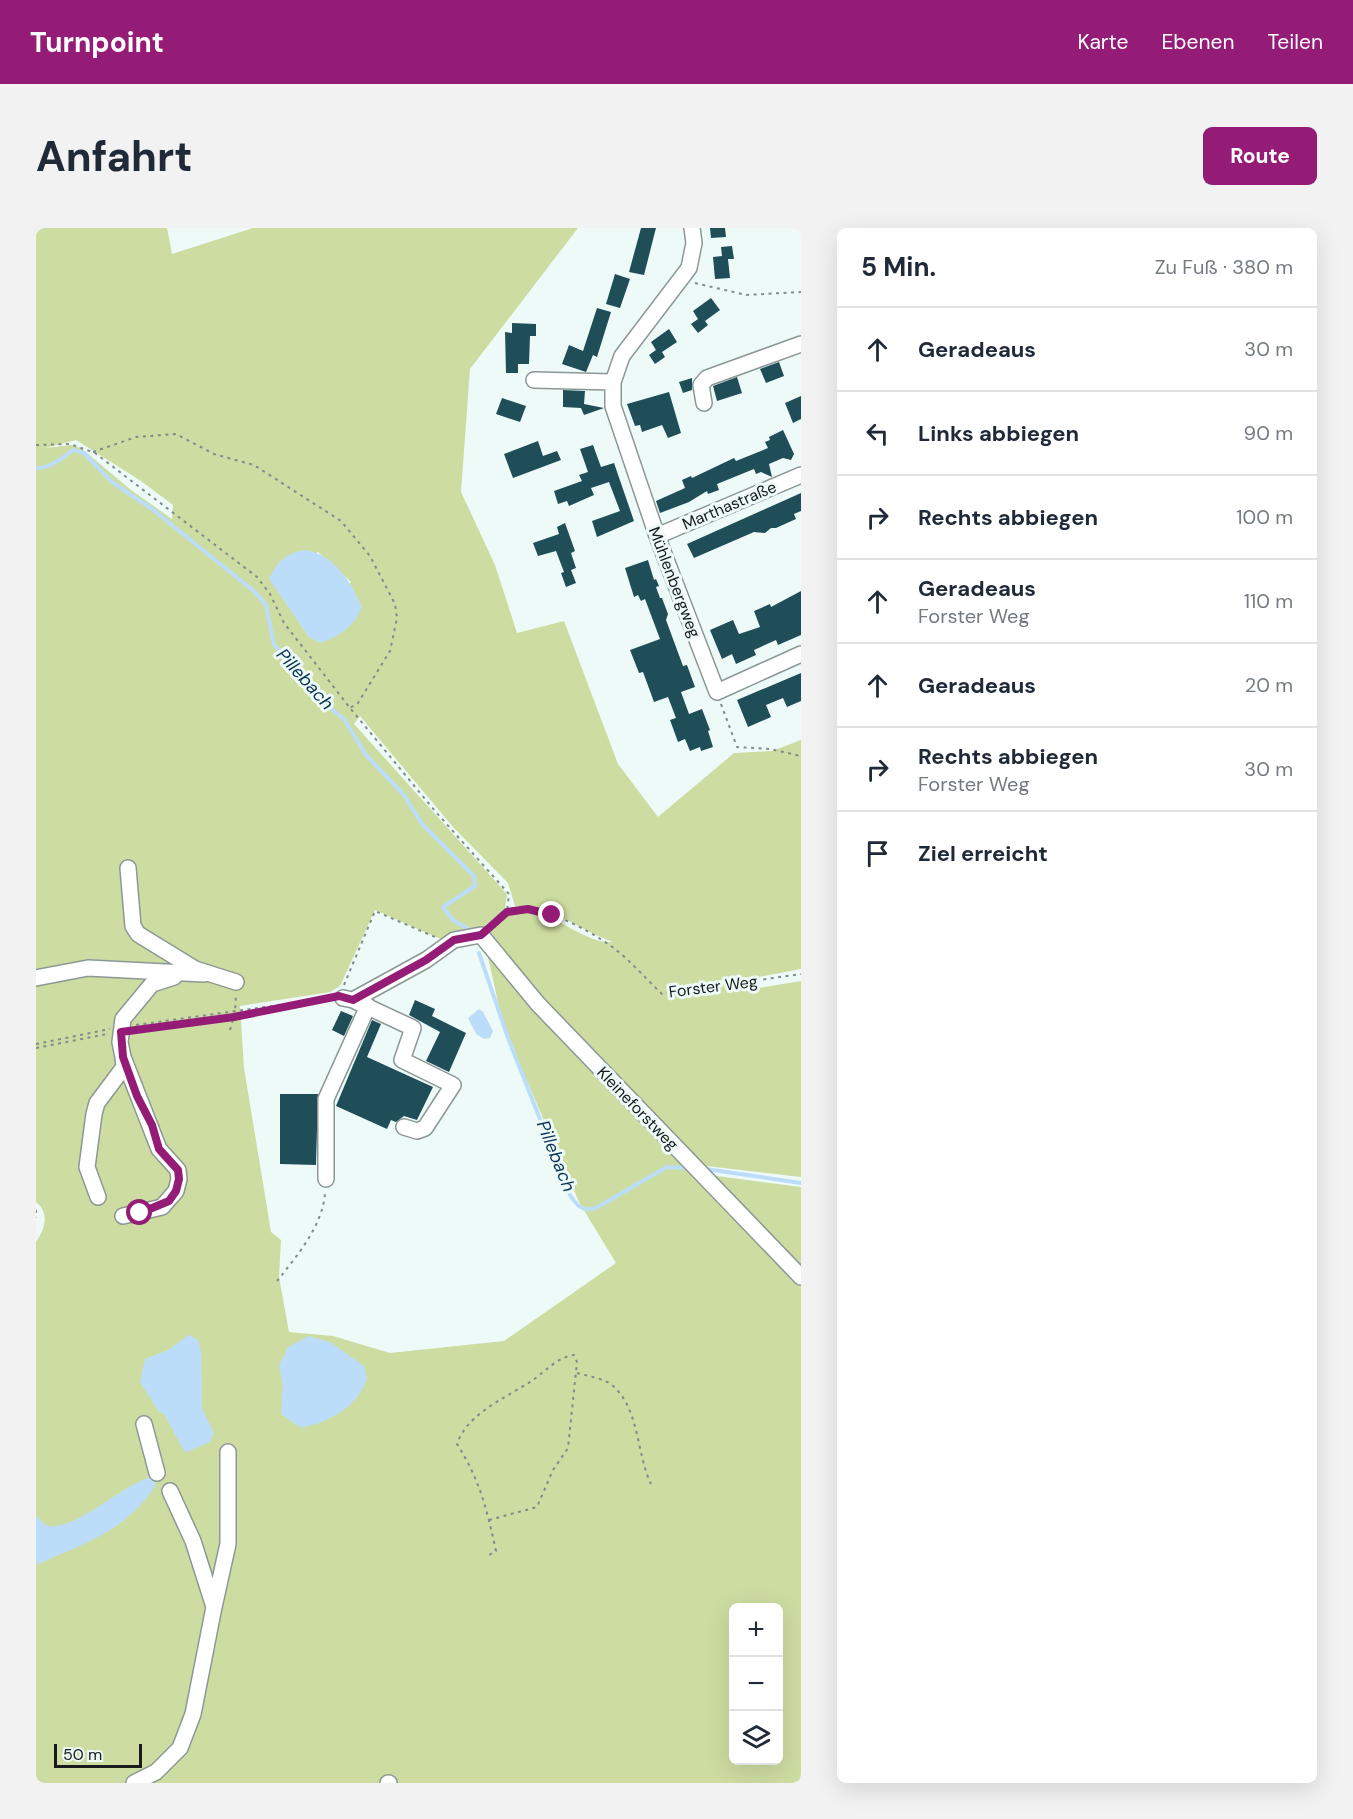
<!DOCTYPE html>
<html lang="de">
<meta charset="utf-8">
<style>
:root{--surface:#fff;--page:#f2f2f3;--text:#1f2937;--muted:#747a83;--line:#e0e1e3;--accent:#941b76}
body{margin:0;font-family:"DM Sans",sans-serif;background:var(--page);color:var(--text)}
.controls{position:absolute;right:18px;bottom:18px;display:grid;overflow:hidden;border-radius:9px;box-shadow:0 6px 24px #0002}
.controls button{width:54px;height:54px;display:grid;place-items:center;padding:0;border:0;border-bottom:2px solid var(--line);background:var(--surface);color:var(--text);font:30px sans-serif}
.scale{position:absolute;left:18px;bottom:15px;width:88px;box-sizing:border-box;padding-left:6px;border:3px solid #171b1b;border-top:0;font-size:16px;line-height:21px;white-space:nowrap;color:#171b1b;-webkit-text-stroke:4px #edfaf8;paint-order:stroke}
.stop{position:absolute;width:18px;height:18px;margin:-14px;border:4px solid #941b76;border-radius:50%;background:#fff}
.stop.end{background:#941b76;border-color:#fff;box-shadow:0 2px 6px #0008}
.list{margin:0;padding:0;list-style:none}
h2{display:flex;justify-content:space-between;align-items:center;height:78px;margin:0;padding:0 24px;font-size:26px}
h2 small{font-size:20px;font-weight:400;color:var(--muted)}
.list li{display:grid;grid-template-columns:39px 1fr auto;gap:18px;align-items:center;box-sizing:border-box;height:84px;padding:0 24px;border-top:2px solid var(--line)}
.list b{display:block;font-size:22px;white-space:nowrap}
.list p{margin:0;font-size:20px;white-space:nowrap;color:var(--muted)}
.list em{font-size:20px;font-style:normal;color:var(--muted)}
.icon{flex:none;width:33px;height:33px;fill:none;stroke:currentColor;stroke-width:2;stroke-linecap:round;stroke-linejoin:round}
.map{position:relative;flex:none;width:765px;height:1555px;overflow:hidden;border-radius:9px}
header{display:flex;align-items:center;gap:36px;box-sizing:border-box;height:84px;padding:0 30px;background:var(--accent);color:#fff}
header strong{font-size:28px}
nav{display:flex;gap:33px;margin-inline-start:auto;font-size:21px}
.intro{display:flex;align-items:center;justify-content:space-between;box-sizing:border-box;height:144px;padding:0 36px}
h1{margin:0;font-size:42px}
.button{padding:15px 27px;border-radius:9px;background:var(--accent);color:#fff;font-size:21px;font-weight:700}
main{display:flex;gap:36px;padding:0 36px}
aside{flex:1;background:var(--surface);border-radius:9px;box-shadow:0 6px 24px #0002}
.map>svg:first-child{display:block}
.green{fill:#cddca1;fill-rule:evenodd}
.water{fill:#bcddfa}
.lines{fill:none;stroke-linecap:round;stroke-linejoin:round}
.stream{stroke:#bcddfa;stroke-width:4}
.building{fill:#1f4e58}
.minor-casing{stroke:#8c9895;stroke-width:18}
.path{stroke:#828b8a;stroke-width:2;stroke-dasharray:3 4.5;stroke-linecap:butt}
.minor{stroke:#fff;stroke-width:15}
.route{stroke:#941b76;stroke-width:8}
.labels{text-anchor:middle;stroke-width:6;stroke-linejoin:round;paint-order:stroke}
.street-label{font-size:16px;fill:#171b1b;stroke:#edfaf8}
.water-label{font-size:18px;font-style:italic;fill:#093453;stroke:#edfaf8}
</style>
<header>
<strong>Turnpoint</strong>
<nav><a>Karte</a><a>Ebenen</a><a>Teilen</a></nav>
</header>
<div class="intro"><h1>Anfahrt</h1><a class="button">Route</a></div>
<main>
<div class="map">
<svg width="765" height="1555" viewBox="0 0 765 1555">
<rect width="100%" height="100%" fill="#edfaf8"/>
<path class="green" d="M0 0H131L136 26 217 0H542L434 141 425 264 459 337 481 405 528 393 582 536 622 589 698 525 736 523 765 512V741L707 752 710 762 765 753V949L662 937 505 773 452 704C458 698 465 689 473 685 503 668 544 717 577 714 543 702 517 678 479 678L472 655 417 599 324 488 318 496 471 666 469 681 441 704 409 713 339 682 304 758 294 764 204 778 208 840 235 1004 245 1012 243 1049 253 1104 297 1108 354 1125 468 1113 580 1035 543 974 467 797 450 720 765 1052V1555H0V1014C9 1001 14 985 0 974ZM40 212 105 253 137 277 136 291 95 262 45 220 35 217 9 220ZM282 324 315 354 273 409 234 351ZM698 1380H742V1532H698Z
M673 947 765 959V1042Z"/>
<path class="water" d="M269 322C298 326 315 354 326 379 318 399 305 407 285 415L273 409 233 351C241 334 250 325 269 322Z
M443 781 447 784 457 803 454 810 448 811 440 806 432 790Z
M153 1107 162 1112 165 1123 166 1180 178 1205 174 1214 151 1224 148 1223 128 1186 123 1184 104 1154 109 1131 132 1122Z
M273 1108 294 1114 328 1138 331 1151C321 1179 294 1194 265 1200L245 1186 247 1157 243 1138 252 1119Z
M116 1249 120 1257C89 1304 49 1315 0 1337V1288C3 1290 7 1296 11 1297 37 1306 89 1254 116 1249Z"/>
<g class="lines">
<path class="stream" d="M0 240C14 241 26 230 37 222L48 225 76 254 116 281 219 364 230 377 238 417 271 449 282 470 308 491 330 527 368 567 386 596 438 648 439 658 407 679 417 692 431 700
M443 725 472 810 534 967C541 978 547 984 560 980L631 939 653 940
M670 941 765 955"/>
</g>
<path class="building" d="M605 0H620L608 47 593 44Z
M674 0H689L690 9 675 10Z
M696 18 698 31H692L694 50 679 51 677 29 686 28 685 19Z
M579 46 594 51 584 80 570 76Z
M675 70 684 82 669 93 672 97 662 105 655 96 662 91 657 83Z
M561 80 575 84 561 129 557 127 550 144 526 136 533 117 547 123Z
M476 95 500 96V108H494L493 136H482V145H470L469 104 476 105Z
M633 101 641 114 626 124 629 129 619 136 613 127 620 122 615 114Z
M743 134 748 148 730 155 724 141Z
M701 149 706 165 681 173 677 158Z
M656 150V162L647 165 643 154Z
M527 162 549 163 548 176 568 180 548 187 545 180 527 179Z
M633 164 645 205 632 210 626 197 606 204 604 197 599 198 591 176Z
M765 168V191L757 195 749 175Z
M466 170 490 178 484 194 460 186Z
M747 202 758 226 755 232 747 230 733 236 736 249 725 244 720 246 718 241 681 256 683 262 672 266 671 263 653 274 624 285 620 273 649 260 646 252 655 248 656 250 698 230 700 233 732 220 729 214 734 212 733 209Z
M502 213 507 228 521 223 525 232 477 250 468 226Z
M557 217 565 239 578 235 598 293 561 309 556 293 584 283 573 254 555 260 558 267 533 278 531 273 522 276 518 263 546 253 543 247 552 244 544 221Z
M765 265V283L758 286 760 291 740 300H735L729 305 718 304 658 330 651 316Z
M529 295 539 323 535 325 540 340 535 342 540 355 530 359 525 345 528 344 520 323 502 328 497 315 523 306 521 299Z
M612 332 618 352 620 351 623 358 620 359 624 370H626L632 386 630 392 647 438 651 437 659 459 645 464 653 486 666 481 674 502 672 503 677 519 665 523 664 519 654 523 649 511 642 514 634 492 640 490 632 469 618 474 607 444 603 445 594 422 624 411 609 371 605 373 602 367 598 369 589 340Z
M765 363V407L742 417 740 412 718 422 720 427 700 436 696 426 686 431 674 402 697 392 703 406 724 399 718 383 734 376 735 379Z
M765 445V473L751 479 747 470 730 477 735 489 712 499 701 472Z
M379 772 399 781 396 788 430 805 413 844 390 833 404 804 373 787Z
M305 783 317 788 308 808 296 802Z
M336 792 345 796 331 829 397 859 381 892 368 888 360 894 355 892 351 901 300 878Z
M244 866H282L280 937 244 936Z"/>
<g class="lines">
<defs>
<path id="minor" d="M656 0 658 15 653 40 586 128 577 154V178L621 308 681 464 765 426
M498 152 577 154
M668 175 665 157 671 150 765 116
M621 308 765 247
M92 640 97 698 102 706 159 741 200 754
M0 750 52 740 168 746
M307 770 317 772 390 732 418 712 445 707 502 776 765 1049
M317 772 377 800 366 832 417 857 389 900 381 903 368 899
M87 829 84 814 87 791 116 756 138 749
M290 951V871L332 778
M62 969 51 939 58 886 61 875 88 839 87 829 123 921 142 942 143 951 140 963 126 979 87 988
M108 1196 121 1245
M178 1379 192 1316V1224
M98 1555 120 1544 144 1520 157 1486 178 1379 157 1313 134 1263
M352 1555H353"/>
</defs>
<use href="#minor" class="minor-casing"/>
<path class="path" d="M659 55 710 67 765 64
M0 217 34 216 59 225 221 349 234 366 248 395 314 480 399 583 473 666 471 684 454 699
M57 224 100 209 140 206 178 226 218 237 305 293 334 328 359 376 361 390 354 423 322 475 314 480
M685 476 701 519 734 521 765 528
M471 684C503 674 549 700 575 718 593 731 610 751 626 766L765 746
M308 757 339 683 399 709
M100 797 293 770
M100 801 237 781
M194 802 199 785 200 766
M0 816 74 801
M0 820 71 806
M0 982V990
M241 1053C261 1028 287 997 289 965
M541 1145C551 1148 567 1150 576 1157 604 1181 600 1225 615 1256
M453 1292 501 1279 517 1242 532 1220 541 1134 538 1127C521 1129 508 1145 494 1154 469 1170 431 1186 421 1216 444 1252 451 1282 460 1323L453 1327"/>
<use href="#minor" class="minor"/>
</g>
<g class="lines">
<path class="route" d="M104 985 133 973 140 963 143 951 142 942 123 921 116 897 101 868 87 829 85 804 198 789 303 768 317 772 390 732 418 712 445 707 471 684 492 681 516 687"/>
</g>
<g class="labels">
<g class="street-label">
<text transform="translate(693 277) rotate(-23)" y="6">Marthastraße</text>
<text transform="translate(639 354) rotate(69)" y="6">Mühlenbergweg</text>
<text transform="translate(677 758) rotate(-7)" y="6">Forster Weg</text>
<text transform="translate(602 880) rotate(46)" y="6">Kleineforstweg</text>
</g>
<g class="water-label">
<text transform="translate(269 451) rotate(48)" y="6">Pillebach</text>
<text transform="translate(520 928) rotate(68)" y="6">Pillebach</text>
</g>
</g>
</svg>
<div class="controls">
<button>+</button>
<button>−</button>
<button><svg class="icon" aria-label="layers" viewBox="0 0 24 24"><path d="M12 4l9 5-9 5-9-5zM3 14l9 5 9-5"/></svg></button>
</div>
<div class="scale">50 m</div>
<div class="stop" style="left:104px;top:985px"></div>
<div class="stop end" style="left:516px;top:687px"></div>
</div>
<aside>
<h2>5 Min.<small>Zu Fuß · 380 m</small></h2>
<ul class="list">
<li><svg class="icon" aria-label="ahead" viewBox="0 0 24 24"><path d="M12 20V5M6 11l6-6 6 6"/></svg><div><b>Geradeaus</b></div><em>30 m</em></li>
<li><svg class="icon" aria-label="left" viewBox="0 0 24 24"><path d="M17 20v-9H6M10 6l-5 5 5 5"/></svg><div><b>Links abbiegen</b></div><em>90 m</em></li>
<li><svg class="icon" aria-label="right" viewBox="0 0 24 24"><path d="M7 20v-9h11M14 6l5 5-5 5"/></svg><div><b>Rechts abbiegen</b></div><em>100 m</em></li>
<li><svg class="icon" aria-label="ahead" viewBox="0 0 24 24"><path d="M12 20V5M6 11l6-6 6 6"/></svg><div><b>Geradeaus</b><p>Forster Weg</p></div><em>110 m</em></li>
<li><svg class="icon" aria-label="ahead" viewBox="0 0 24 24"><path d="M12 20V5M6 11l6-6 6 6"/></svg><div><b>Geradeaus</b></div><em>20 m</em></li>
<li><svg class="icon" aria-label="right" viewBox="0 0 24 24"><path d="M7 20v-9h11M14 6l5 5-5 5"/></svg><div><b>Rechts abbiegen</b><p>Forster Weg</p></div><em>30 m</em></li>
<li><svg class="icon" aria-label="arrive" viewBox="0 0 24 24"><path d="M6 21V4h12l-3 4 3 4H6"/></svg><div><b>Ziel erreicht</b></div></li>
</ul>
</aside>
</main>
